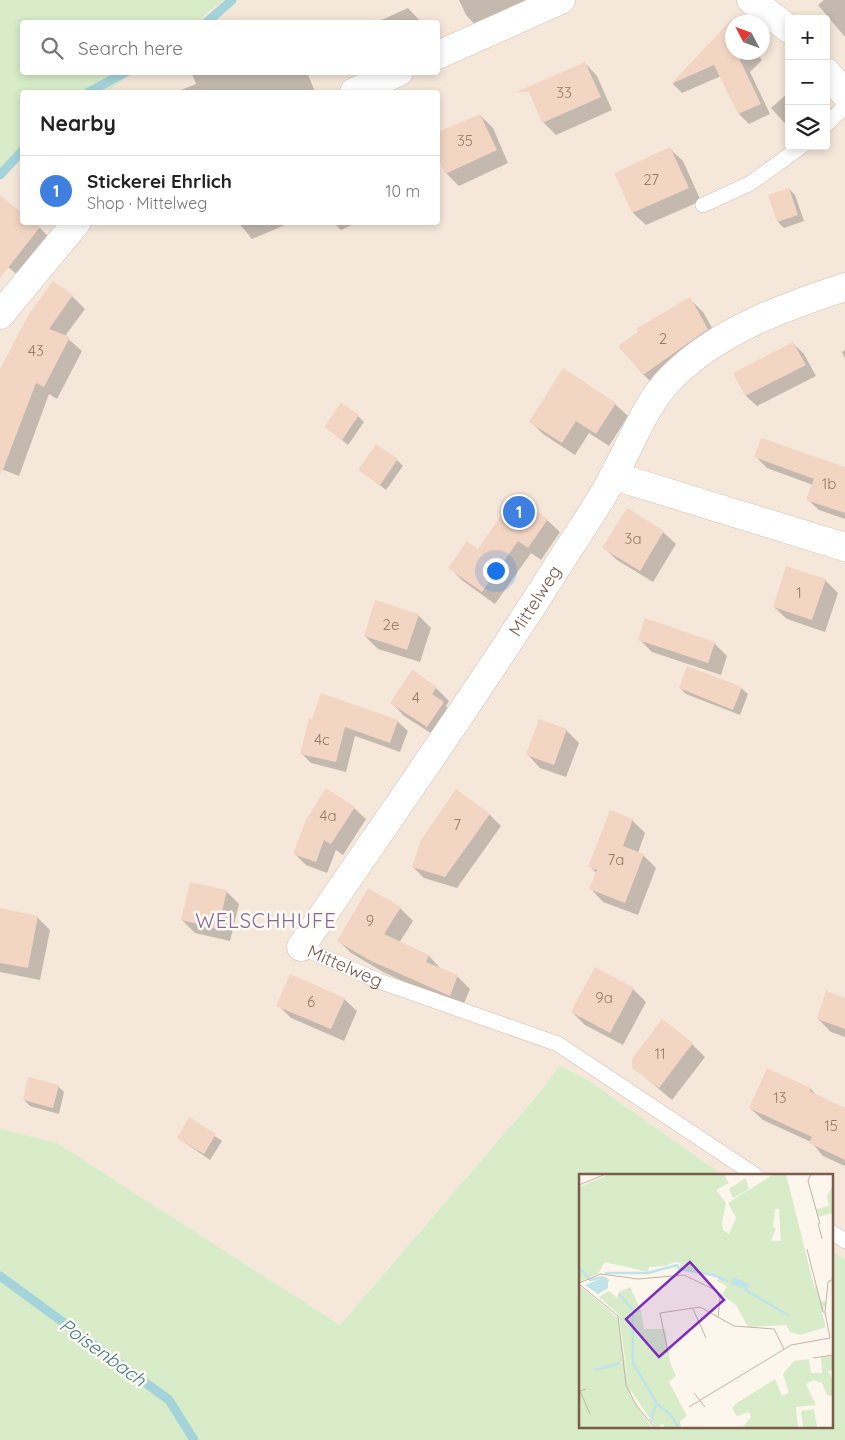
<!DOCTYPE html>
<meta charset="utf-8">
<style>
:root{--surface:#fff;--page:#f6f6f6;--text:#222;--muted:#767676;--line:#e0e0e0;--accent:#1a73e8}
body{margin:0;font-family:Quicksand,sans-serif;background:var(--page);color:var(--text)}
.controls{position:absolute;right:15px;top:15px;display:grid;overflow:hidden;border-radius:5px;box-shadow:0 2px 8px #0003}
.controls button{width:45px;height:45px;display:grid;place-items:center;padding:0;border:0;border-bottom:1px solid var(--line);background:var(--surface);color:var(--text);font:25px sans-serif}
.compass{position:absolute;left:725px;top:15px;width:45px;height:45px;border-radius:50%;background:var(--surface);box-shadow:0 2px 8px #0003;rotate:311deg}
.you{position:absolute;left:495px;top:570px;width:18px;height:18px;margin:-12px;border:4px solid #fff;border-radius:50%;background:#1a73e8;box-shadow:0 0 0 8px #1a73e833}
.badge{display:grid;place-items:center;width:32px;height:32px;border-radius:50%;background:var(--accent);color:#fff;font-size:16px;font-weight:700}
.pin{position:absolute;translate:-50% -50%;border:2px solid #fff;box-shadow:0 1px 5px #0006}
.list{margin:0;padding:0;list-style:none}
h2{display:flex;justify-content:space-between;align-items:center;height:65px;margin:0;padding:0 20px;font-size:21px}
h2 small{font-size:16px;font-weight:400;color:var(--muted)}
.list li{display:grid;grid-template-columns:32px 1fr auto;gap:15px;align-items:center;box-sizing:border-box;height:70px;padding:0 20px;border-top:1px solid var(--line)}
.list b{display:block;font-size:19px;white-space:nowrap}
.list p{margin:0;font-size:16px;white-space:nowrap;color:var(--muted)}
.list em{font-size:16px;font-style:normal;color:var(--muted)}
.icon{flex:none;width:28px;height:28px;fill:none;stroke:currentColor;stroke-width:2;stroke-linecap:round;stroke-linejoin:round}
.map{position:relative;flex:none;width:845px;height:1440px;overflow:hidden}
.search{position:absolute;background:var(--surface);box-shadow:0 2px 8px #0003;left:20px;top:20px;width:420px;height:55px;display:flex;align-items:center;gap:12px;box-sizing:border-box;padding:0 18px;border-radius:5px;color:var(--muted);font-size:19px}
.panel{position:absolute;background:var(--surface);box-shadow:0 2px 8px #0003;left:20px;top:90px;width:420px;height:135px;border-radius:5px}
.map>svg:first-child{display:block}
.residential{fill:#f5e8da;fill-rule:evenodd}
.green{fill:#d8ecc9}
.shadow{fill:#0003}
.lines{fill:none;stroke-linecap:round;stroke-linejoin:round}
.stream{stroke:#a5d3da;stroke-width:9}
.building{fill:#f3d5c3}
.service-casing{stroke:#d1beb0;stroke-width:16}
.minor-casing{stroke:#d1beb0;stroke-width:29}
.service{stroke:#fff;stroke-width:15}
.minor{stroke:#fff;stroke-width:28}
.labels{text-anchor:middle;stroke-width:5;stroke-linejoin:round;paint-order:stroke}
.number-label{font-size:15px;fill:#987a6a}
.street-label{font-size:18px;fill:#7a5c4d;stroke:#fffaf3}
.water-label{font-size:19px;font-style:italic;fill:#437c86;stroke:#fffaf3}
.quarter-label{font-size:20px;letter-spacing:1px;fill:#846695;stroke:#fffaf3}
.inset-river{fill:none;stroke:#bfe3e8;stroke-width:2.5}
.inset-road{fill:none;stroke:#c5b3a7;stroke-width:1}
.view{fill:#7b2cbf;fill-opacity:0.15;stroke:#7b2cbf;stroke-width:2.5}
.inset-edge{fill:none;stroke:#7a5c4d;stroke-width:2.5}
</style>
<div class="map">
<svg width="845" height="1440" viewBox="0 0 845 1440">
<rect width="100%" height="100%" fill="#fdf6ec"/>
<path class="residential" d="M221 0H845V1259L831 1251V1175H723L588 1080 561 1065 545 1086 340 1325 57 1143 0 1130V176L22 158V222H438V92H105L130 73 438 72V22H193ZM789 19H826V146H789ZM732 22H762V52H732Z"/>
<path class="green" d="M0 0H224L196 22H22V72L132 73 107 92H22V159L0 177Z
M560 1065 588 1080 723 1175H580V1426H831V1251L845 1259V1440H0V1129L57 1143 340 1325 545 1086Z"/>
<path class="shadow" d="M459 0H539L478 28 466 15Z
M824 0H845V37L818 5Z
M408 8 421 22H377Z
M727 26 732 31V52H755L762 60 750 72 770 114 749 124 739 114 721 76 682 93 673 84Z
M585 63 597 76 612 110 556 135 543 122 528 88Z
M195 72H307L315 92H176L196 84 192 74Z
M789 92V128L771 108Z
M480 115 493 128 508 163 459 186 446 173 438 154V134Z
M670 149 683 161 701 201 646 225 633 213Z
M789 189 795 195 804 221 784 228 778 222 769 196Z
M0 197 22 214V222L40 228 52 240 22 278 0 261Z
M238 222H292L252 239Z
M333 222H358L341 230Z
M72 296 85 309 65 336 82 351 57 399 49 394 19 476 1 469 0 474V372Z
M690 299 703 312 720 342 656 387 643 374Z
M793 343 804 354 816 376 757 406 746 396 735 373Z
M845 350V358L842 352Z
M615 404 628 416 609 446 589 433 575 455 543 434 531 422Z
M358 416 364 422 348 445 326 427Z
M756 457 845 469V519L819 510 808 500 813 485 767 468Z
M397 460 403 466 386 490 360 470Z
M547 520 560 532 541 560 531 553 495 604 463 581 450 568 479 551Z
M663 532 676 544 653 582 617 560 604 548Z
M825 580 838 593 825 632 787 619 774 607Z
M418 615 431 628 420 662 378 649 365 636Z
M640 640 714 643 727 656 721 675 652 652Z
M412 672 436 688 449 701 446 706 456 716 440 739 404 716 392 703Z
M680 688H741L748 694 740 715 686 694Z
M310 719 397 721 408 731 400 752 355 736 346 772 311 763 301 753Z
M566 730 579 743 566 777 540 768 528 755Z
M456 791 490 815 501 826 457 888 424 878 413 867Z
M354 808 366 819 343 855 336 850 327 873 306 865 295 854Z
M632 820 645 833 638 853 643 855 656 868 638 915 603 902 591 889 597 874 590 866Z
M226 891 239 904 230 941 195 933 182 920Z
M400 908 413 921 399 943 429 956 441 969 457 976 470 989 462 1008 383 972 351 953 338 940Z
M0 910 37 917 50 930 40 980 0 972Z
M633 989 646 1002 623 1045 585 1025 572 1012Z
M344 999 357 1011 344 1041 291 1018 278 1005Z
M845 999V1037L831 1032 818 1019Z
M692 1044 705 1057 672 1100 633 1067Z
M767 1070 811 1089 818 1097 845 1110V1166L823 1156 811 1142 763 1120 750 1108Z
M58 1086 64 1092 59 1114 30 1106 24 1100Z
M190 1119 222 1141 210 1160 178 1138Z"/>
<g class="lines">
<path class="stream" d="M207 22 232 0
M89 92 126 72
M0 175 22 151
M0 1276 169 1400 194 1440"/>
</g>
<path class="building" d="M732 19V52H736L761 104 738 114 714 65 671 84Z
M585 62 601 97 542 123 529 92H516Z
M480 114 497 150 445 174 438 157V132Z
M670 147 689 188 632 213 614 173Z
M789 188 798 215 777 222 768 195Z
M0 195 22 213V222H35L40 227 0 278Z
M53 281 73 295 49 329 70 337 44 387 36 383 2 472H0V369L29 314Z
M690 297 708 329 643 375 618 346 638 332 636 329Z
M793 342 806 365 745 396 733 373Z
M563 368 616 403 596 434 576 421 562 443 529 422Z
M341 403 359 415 342 440 324 427Z
M761 438 845 467V513L806 500 814 479 754 457Z
M376 444 398 459 380 485 358 470Z
M514 496 548 519 528 548 518 541 482 592 448 568 467 541 478 549Z
M627 508 664 531 640 571 602 548Z
M786 566 826 579 812 620 773 607Z
M375 600 419 614 407 650 364 636Z
M645 618 715 642 708 663 638 640Z
M687 666 742 687 733 710 679 688Z
M412 670 437 687 432 694 444 702 427 727 390 703Z
M321 693 398 720 390 743 345 727 336 762 300 754 309 718 312 719Z
M539 719 567 729 554 765 526 755Z
M326 788 355 807 331 844 324 840 316 862 293 854 306 820Z
M456 789 490 814 445 877 412 867 421 840Z
M610 810 633 819 623 846 644 854 625 903 589 889 597 870 588 867Z
M190 882 227 890 218 929 181 920Z
M368 888 401 907 384 934 429 955 426 962 458 975 450 996 369 960 337 941Z
M0 908 38 916 28 968 0 963Z
M595 967 634 988 610 1033 571 1012Z
M290 974 345 998 331 1029 276 1006Z
M826 991 845 998V1029L817 1019Z
M662 1019 693 1043 659 1088 632 1068V1059Z
M767 1068 811 1088 810 1091 845 1108V1160L809 1143 812 1137 749 1108Z
M28 1077 59 1085 53 1108 23 1100Z
M189 1117 216 1134 204 1154 177 1138Z"/>
<g class="lines">
<defs>
<g id="service">
<path d="M826 125 845 106"/>
<path d="M703 205 749 184 802 146"/>
<path id="s1" d="M301 947 379 981 558 1044 755 1175"/>
<path d="M831 1232 845 1241"/>
</g>
<g id="minor">
<path d="M751 0 789 29"/>
<path d="M438 55 561 0"/>
<path d="M826 72 845 94"/>
<path d="M354 92 399 72"/>
<path d="M0 315 77 222"/>
<path d="M614 476 845 547"/>
<path id="s2" d="M301 947C389 818 479 691 562 559 580 531 600 503 615 473 632 442 646 403 671 378 717 331 784 307 845 287"/>
</g>
</defs>
<use href="#service" class="service-casing"/>
<use href="#minor" class="minor-casing"/>
<use href="#service" class="service"/>
<use href="#minor" class="minor"/>
</g>
<g class="labels">
<g class="number-label">
<text x="564" y="98">33</text>
<text x="465" y="146">35</text>
<text x="651" y="185">27</text>
<text x="663" y="344">2</text>
<text x="36" y="356">43</text>
<text x="829" y="489">1b</text>
<text x="633" y="544">3a</text>
<text x="799" y="598">1</text>
<text x="391" y="630">2e</text>
<text x="416" y="703">4</text>
<text x="322" y="745">4c</text>
<text x="328" y="821">4a</text>
<text x="457" y="830">7</text>
<text x="616" y="865">7a</text>
<text x="370" y="926">9</text>
<text x="604" y="1003">9a</text>
<text x="311" y="1007">6</text>
<text x="660" y="1059">11</text>
<text x="780" y="1103">13</text>
<text x="831" y="1131">15</text>
</g>
<g class="street-label">
<text dy="6" stroke="none"><textPath href="#s2" startOffset="418">Mittelweg</textPath></text>
<text dy="6" stroke="none"><textPath href="#s1" startOffset="48">Mittelweg</textPath></text>
</g>
<g class="water-label">
<text transform="translate(103 1352) rotate(36)" y="7">Poisenbach</text>
</g>
<g class="quarter-label">
<text x="266" y="928">WELSCHHUFE</text>
</g>
</g>
<g transform="translate(579 1174)">
<rect width="254" height="254" fill="#fdf6ec"/>
<path d="M31 0H145L150 9 137 16 147 29 143 48 144 56 150 60 157 44 149 29 195 0H207L236 116V110L242 127 248 128 243 139 247 153 222 161 211 158 207 151 169 153 157 131 143 121 148 112 138 107 141 102 100 95 102 89 96 88 86 92 70 93 69 98 26 88 19 100 0 108V13ZM196 35H200L202 67H192L197 54H194ZM167 4 170 15 154 24 150 15ZM254 11V39L239 43 237 35 250 32 248 22ZM0 111 39 144 51 221 73 254H0ZM51 113 62 136 65 155H86L91 188 97 202 90 208 108 242 101 247 102 254H86L84 250 77 254 50 214 40 141 20 123 30 117 38 124 40 118ZM254 182V196L249 197 254 206V248L253 222 248 221 243 209 235 206 227 210 237 231 217 233 219 254H163L172 243 170 238 158 242 153 234 158 229 196 205 203 222 210 219 204 200 215 187 230 185 232 199H243L242 183ZM235 235 238 254H224L222 237Z" fill="#d8ecc9" fill-rule="evenodd"/>
<path d="M155 103 170 110 169 116 151 110ZM24 104 29 107V114L19 120 6 111Z" fill="#bfe3e8"/>
<path class="inset-river" d="M0 93 12 107M26 99H69L98 91 100 95 134 101 149 107M12 106 24 103 30 107M166 116 211 142M40 120 54 136V189L78 230 91 240 100 254M16 196 41 189M73 248V240L78 230"/>
<path class="inset-road" d="M232 0 229 7 241 50M0 11 27 0M239 49 243 65M228 75 244 138H246M0 109 22 100 59 105 105 101 138 117 141 124 139 143M0 110 39 142 47 211 57 231 76 254M114 135 127 164M89 179 81 139 121 133 155 152 195 155 205 175M234 184 254 181M7 215 1 217 11 240M115 219 126 233M110 233 212 171 251 164 246 138 249 108 254 105"/>
<path class="view" d="M111 88 145 126 80 183 47 145Z"/>
<rect width="254" height="254" class="inset-edge"/>
</g>
</svg>
<div class="controls">
<button>+</button>
<button>−</button>
<button><svg class="icon" aria-label="layers" viewBox="0 0 24 24"><path d="M12 4l9 5-9 5-9-5zM3 14l9 5 9-5"/></svg></button>
</div>
<svg class="compass" viewBox="-18 -18 36 36"><path d="M0-13l5 13h-10z" fill="#e53935"/><path d="M0 13l5-13h-10z" fill="#767676"/></svg>
<div class="you"></div>
<div class="pin badge" style="left:519px;top:512px;background:#3f7fe0">1</div>
<div class="search"><svg class="icon" aria-label="search" viewBox="0 0 24 24"><circle cx="10" cy="10" r="6"/><path d="M15 15l6 6"/></svg>Search here</div>
<section class="panel">
<h2>Nearby<small></small></h2>
<ul class="list">
<li><span class="badge" style="background:#3f7fe0">1</span><div><b>Stickerei Ehrlich</b><p>Shop · Mittelweg</p></div><em>10 m</em></li>
</ul>
</section>
</div>
